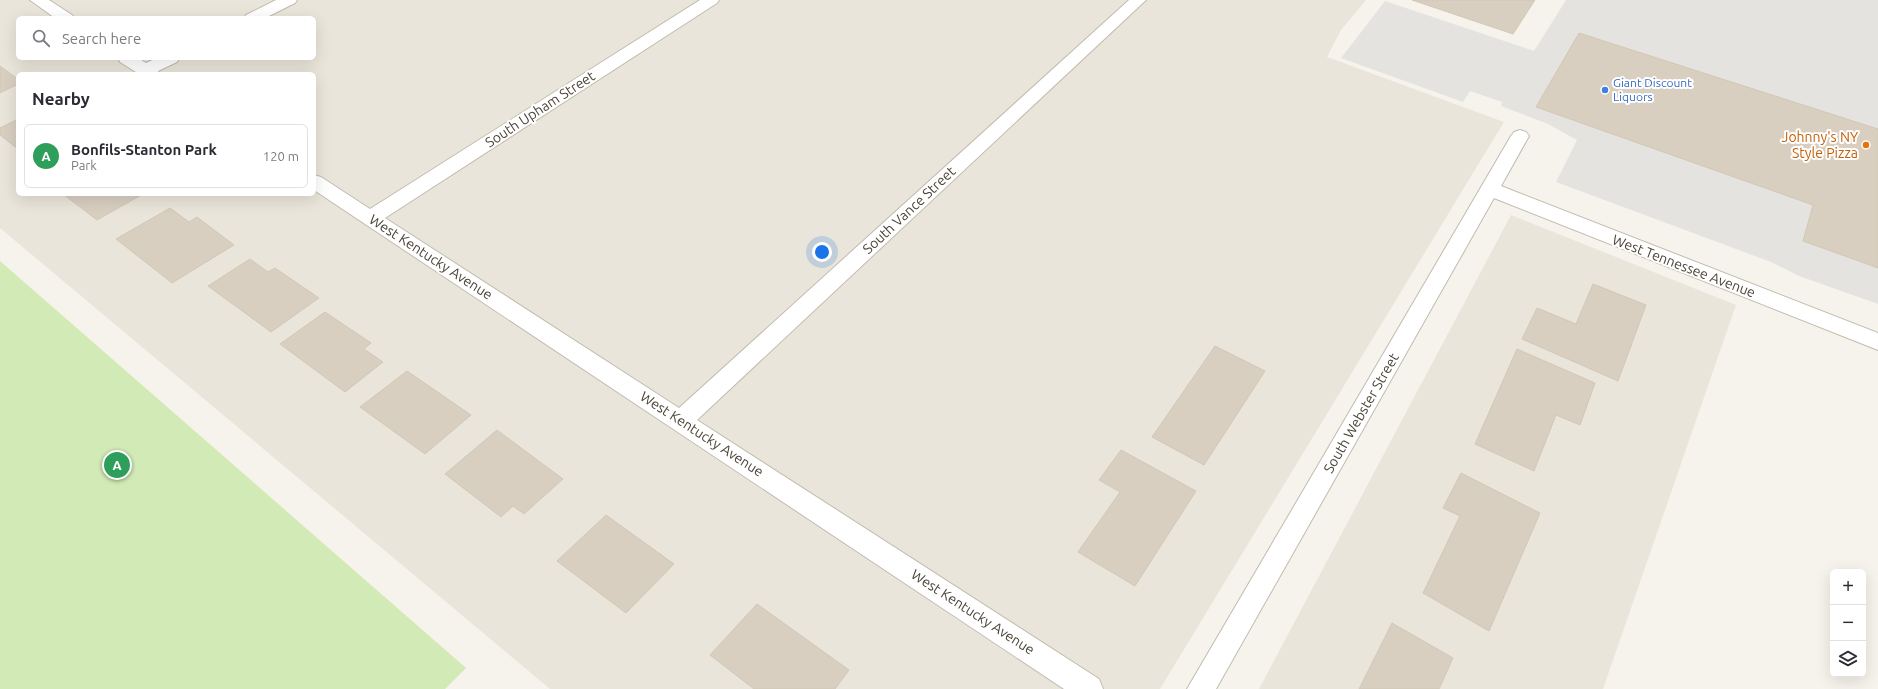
<!DOCTYPE html>
<meta charset="utf-8">
<style>
:root{--surface:#fff;--page:#f2f2f3;--text:#2b2b33;--muted:#7c7c81;--line:#e1e1e2;--accent:#1a73e8}
body{margin:0;font-family:Ubuntu,sans-serif;background:var(--page);color:var(--text)}
.controls{position:absolute;right:12px;bottom:12px;display:grid;overflow:hidden;border-radius:6px;box-shadow:0 4px 16px #0002}
.controls button{width:36px;height:36px;display:grid;place-items:center;padding:0;border:0;border-bottom:1px solid var(--line);background:var(--surface);color:var(--text);font:20px sans-serif}
.you{position:absolute;left:822px;top:252px;width:14px;height:14px;margin:-10px;border:3px solid #fff;border-radius:50%;background:#1a73e8;box-shadow:0 0 0 6px #1a73e833}
.badge{display:grid;place-items:center;width:26px;height:26px;border-radius:50%;background:var(--accent);color:#fff;font-size:13px;font-weight:700}
.pin{position:absolute;translate:-50% -50%;border:2px solid #fff;box-shadow:0 1px 4px #0006}
.list{margin:0;padding:0;list-style:none}
h2{display:flex;justify-content:space-between;align-items:center;height:52px;margin:0;padding:0 16px;font-size:17px}
h2 small{font-size:13px;font-weight:400;color:var(--muted)}
.list li{display:grid;grid-template-columns:26px 1fr auto;gap:12px;align-items:center;box-sizing:border-box;height:64px;margin:0 8px 8px;padding:0 8px;border:1px solid var(--line);border-radius:6px}
.list b{display:block;font-size:15px;white-space:nowrap}
.list p{margin:0;font-size:13px;white-space:nowrap;color:var(--muted)}
.list em{font-size:13px;font-style:normal;color:var(--muted)}
.icon{flex:none;width:22px;height:22px;fill:none;stroke:currentColor;stroke-width:2;stroke-linecap:round;stroke-linejoin:round}
.map{position:relative;flex:none;width:1878px;height:689px;overflow:hidden}
.search{position:absolute;background:var(--surface);box-shadow:0 4px 16px #0002;left:16px;top:16px;width:300px;height:44px;display:flex;align-items:center;gap:10px;box-sizing:border-box;padding:0 14px;border-radius:6px;color:var(--muted);font-size:15px}
.panel{position:absolute;background:var(--surface);box-shadow:0 4px 16px #0002;left:16px;top:72px;width:300px;height:124px;border-radius:6px}
.map>svg:first-child{display:block}
.residential{fill:#eae5da;fill-rule:evenodd}
.green{fill:#d2eab5}
.parking{fill:#e5e3e0}
.building{fill:#d8cfc1;stroke:#d3c7b4}
.lines{fill:none;stroke-linecap:round;stroke-linejoin:round}
.street-casing{stroke:#c2bbae;stroke-width:2}
.street{fill:#fff;fill-rule:evenodd}
.shop-dot{fill:#3f7fe0;stroke:#fff;stroke-width:1.5}
.food-dot{fill:#e8710a;stroke:#fff;stroke-width:1.5}
.labels{text-anchor:middle;stroke-width:4;stroke-linejoin:round;paint-order:stroke}
.far-shop-label{font-size:12px;fill:#366cbe;stroke:#fff;text-anchor:start}
.street-label{font-size:14px;fill:#4b4439;stroke:#fff}
.food-label{font-size:14px;fill:#c56008;stroke:#fff;text-anchor:end}
</style>
<div class="map">
<svg width="1878" height="689" viewBox="0 0 1878 689">
<rect width="100%" height="100%" fill="#f6f3ec"/>
<path class="residential" d="M0 0H1366L1341 30 1327 57 1504 122 1160 689H550L0 228ZM18 18H314V58H18ZM18 74H314V194H18Z
M1511 215 1736 305 1603 689H1259Z"/>
<path class="green" d="M0 261 466 668 445 689H0Z"/>
<path class="parking" d="M1566 0H1878V304L1799 276 1771 262 1556 182 1577 140 1548 124 1501 106 1502 102 1470 91 1463 102 1341 58 1385 1 1534 51Z"/>
<path class="building" d="M1412 0H1535L1513 34Z
M1579 33 1878 129V268L1803 241 1813 205 1536 107Z
M0 66 18 79V84L0 93Z
M18 119V149L0 135V128Z
M63 194H143L97 220Z
M170 208 189 222 197 217 234 245 172 283 116 239Z
M250 259 268 272 275 268 319 298 271 332 208 286Z
M1593 284 1646 305 1618 381 1522 339 1537 308 1576 324Z
M325 312 371 343 364 349 383 362 345 392 280 344Z
M1215 346 1265 371 1204 465 1152 437Z
M1517 349 1595 383 1580 425 1556 415 1534 471 1475 444Z
M407 371 471 415 425 454 360 407Z
M497 430 563 479 524 514 513 506 501 517 445 474Z
M1121 450 1196 491 1135 586 1078 552 1120 492 1099 480Z
M1461 473 1540 513 1489 631 1423 593 1460 516 1443 508Z
M606 515 674 564 626 613 557 561Z
M757 604 849 670 835 689H754L710 655Z
M1392 623 1453 658 1439 689H1359Z"/>
<g class="lines">
<defs>
<path id="street" d="M30 0H49L72 15 74 18H55Z
M276 0H297L295 3 265 18H244L246 15Z
M700 0H719L717 3 385 218 679 408 1129 0H1146L697 420 1099 679 1103 689H1064L314 190V175L321 177 370 209Z
M118 58H138L146 63 157 58H179L177 62 158 71 160 74H139L120 62Z
M1520 130 1526 132 1529 136 1501 186 1878 333V350L1494 198 1216 689H1187L1511 136 1514 132Z"/>
</defs>
<use href="#street" class="street-casing"/>
<use href="#street" class="street"/>
</g>
<circle class="shop-dot" cx="1605" cy="90" r="4"/>
<circle class="food-dot" cx="1866" cy="145" r="4"/>
<g class="labels">
<g class="far-shop-label">
<text x="1613" y="87">Giant Discount<tspan x="1613" dy="14">Liquors</tspan></text>
</g>
<g class="street-label">
<text transform="translate(540 109) rotate(-33)" y="5">South Upham Street</text>
<text transform="translate(909 210) rotate(-43)" y="5">South Vance Street</text>
<text transform="translate(431 257) rotate(33)" y="5">West Kentucky Avenue</text>
<text transform="translate(1684 266) rotate(21)" y="5">West Tennessee Avenue</text>
<text transform="translate(1361 413) rotate(-60)" y="5">South Webster Street</text>
<text transform="translate(702 434) rotate(33)" y="5">West Kentucky Avenue</text>
<text transform="translate(973 612) rotate(33)" y="5">West Kentucky Avenue</text>
</g>
<g class="food-label">
<text x="1858" y="142">Johnny's NY<tspan x="1858" dy="16">Style Pizza</tspan></text>
</g>
</g>
</svg>
<div class="controls">
<button>+</button>
<button>−</button>
<button><svg class="icon" aria-label="layers" viewBox="0 0 24 24"><path d="M12 4l9 5-9 5-9-5zM3 14l9 5 9-5"/></svg></button>
</div>
<div class="you"></div>
<div class="pin badge" style="left:117px;top:465px;background:#2e9e5b">A</div>
<div class="search"><svg class="icon" aria-label="search" viewBox="0 0 24 24"><circle cx="10" cy="10" r="6"/><path d="M15 15l6 6"/></svg>Search here</div>
<section class="panel">
<h2>Nearby<small></small></h2>
<ul class="list">
<li><span class="badge" style="background:#2e9e5b">A</span><div><b>Bonfils-Stanton Park</b><p>Park</p></div><em>120 m</em></li>
</ul>
</section>
</div>
